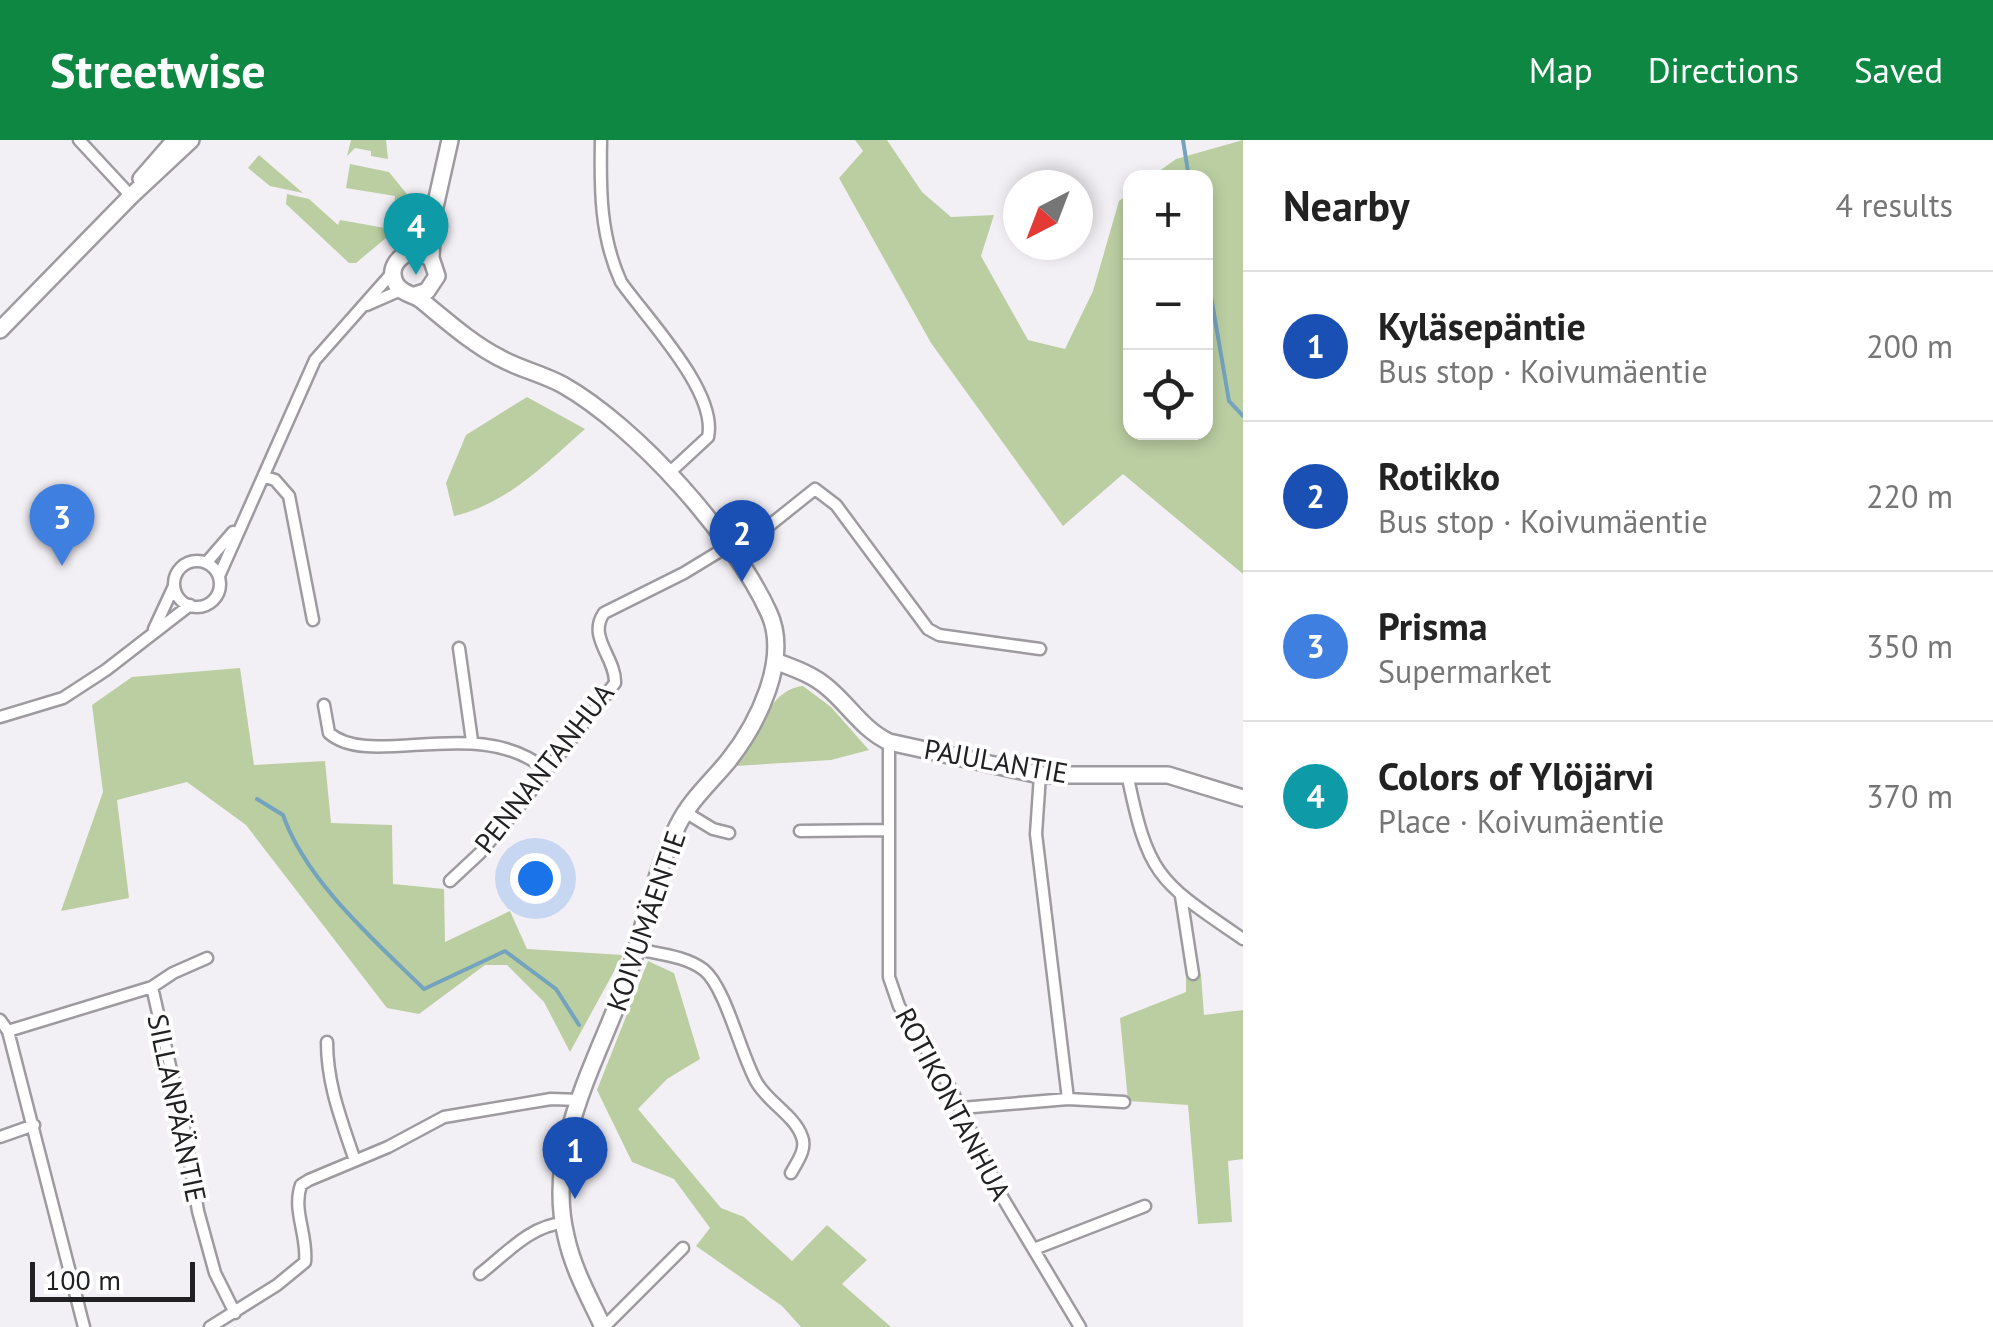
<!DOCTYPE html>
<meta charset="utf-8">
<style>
:root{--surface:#fff;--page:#f6f6f6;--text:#222;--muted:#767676;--line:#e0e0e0;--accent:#0d8741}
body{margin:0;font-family:"PT Sans",sans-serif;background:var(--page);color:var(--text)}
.controls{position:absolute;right:30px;top:30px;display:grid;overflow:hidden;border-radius:20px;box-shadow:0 5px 15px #0003}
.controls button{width:90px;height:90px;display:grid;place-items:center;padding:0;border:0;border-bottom:2px solid var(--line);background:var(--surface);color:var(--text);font:50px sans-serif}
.compass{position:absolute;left:1003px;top:30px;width:90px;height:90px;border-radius:50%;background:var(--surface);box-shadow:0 5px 15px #0003;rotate:222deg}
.scale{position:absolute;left:30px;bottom:25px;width:165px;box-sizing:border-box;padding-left:10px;border:5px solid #212022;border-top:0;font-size:28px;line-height:35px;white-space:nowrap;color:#212022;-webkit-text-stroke:8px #fff;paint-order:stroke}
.you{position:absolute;left:535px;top:738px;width:35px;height:35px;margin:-25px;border:8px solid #fff;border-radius:50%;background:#1a73e8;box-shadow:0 0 0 15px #1a73e833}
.badge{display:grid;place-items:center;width:65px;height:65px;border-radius:50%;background:var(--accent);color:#fff;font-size:32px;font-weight:700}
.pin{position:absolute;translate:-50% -82px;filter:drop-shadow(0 2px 5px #0008)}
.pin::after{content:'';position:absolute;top:52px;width:35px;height:30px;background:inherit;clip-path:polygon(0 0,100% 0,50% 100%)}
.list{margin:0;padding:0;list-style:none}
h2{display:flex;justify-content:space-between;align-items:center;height:130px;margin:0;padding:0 40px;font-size:42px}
h2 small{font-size:32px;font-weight:400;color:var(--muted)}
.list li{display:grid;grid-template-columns:65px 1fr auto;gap:30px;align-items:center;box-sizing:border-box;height:150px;padding:0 40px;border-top:2px solid var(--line)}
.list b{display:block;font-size:38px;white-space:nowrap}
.list p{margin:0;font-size:32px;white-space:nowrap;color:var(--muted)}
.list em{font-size:32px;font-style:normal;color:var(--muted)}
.icon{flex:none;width:55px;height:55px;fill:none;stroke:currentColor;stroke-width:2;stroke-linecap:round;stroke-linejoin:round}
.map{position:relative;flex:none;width:1243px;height:1187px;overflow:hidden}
header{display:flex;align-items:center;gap:60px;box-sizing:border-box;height:140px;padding:0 50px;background:var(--accent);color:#fff}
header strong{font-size:48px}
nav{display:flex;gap:55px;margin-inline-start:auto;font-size:35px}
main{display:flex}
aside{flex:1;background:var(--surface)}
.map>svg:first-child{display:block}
.green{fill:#bbcea2}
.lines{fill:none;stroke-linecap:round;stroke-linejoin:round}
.stream{stroke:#74a3bd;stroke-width:4}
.street-casing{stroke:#9e9ba0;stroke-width:15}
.secondary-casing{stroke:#9e9ba0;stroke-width:20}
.street{stroke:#fff;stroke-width:10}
.secondary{stroke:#fff;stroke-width:15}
.labels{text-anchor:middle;stroke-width:8;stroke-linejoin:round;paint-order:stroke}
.street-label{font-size:28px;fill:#212022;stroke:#fff}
</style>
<header>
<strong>Streetwise</strong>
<nav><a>Map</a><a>Directions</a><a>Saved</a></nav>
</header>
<main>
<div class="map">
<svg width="1243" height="1187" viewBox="0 0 1243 1187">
<rect width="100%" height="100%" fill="#f3f0f5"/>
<path class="green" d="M351 0H386L388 19 371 16V11L355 8 347 16Z
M855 0H887L922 52 951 77 994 75 981 116 1028 200 1065 209 1093 151 1119 61 1130 53V292H1206V38L1151 37 1176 19 1243 0V434L1123 334 1063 386 931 203 839 38 863 11Z
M259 15 303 53 270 46 248 28Z
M350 24 389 32 419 69H394L395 56 346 48Z
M287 54 309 59 338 85 340 80 391 89 392 93 356 123H349L286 64Z
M527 257 585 289C544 325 507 364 454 376L446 343 466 295Z
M240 528 254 625 325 621 331 683 392 685 393 744 444 749 445 802 510 771 527 809 623 815 570 912 544 862 507 825H485L419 874 387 868 246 685 187 642 117 660 129 758 61 771 103 652 92 565 132 537Z
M803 546 831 567 869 610 831 620 736 626C755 599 768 549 803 546Z
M648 821 674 833 700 919 667 939 638 969 721 1068 744 1077 792 1121 827 1085 867 1120 842 1144 891 1187H801L782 1166 696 1106 710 1088 674 1039 632 1022 597 950Z
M1201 834 1204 875 1243 870V1019L1228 1021 1232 1082 1198 1084 1188 965 1128 961 1120 878 1186 852V835Z"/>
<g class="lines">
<path class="stream" d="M1183 0 1189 38
M1206 127 1229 261 1243 276
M257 659 283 675C306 741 375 801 424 849L505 811 556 849 579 885"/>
<defs>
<path id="street" d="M79 0 131 56
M601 0C600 49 600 96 621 142 647 179 718 252 708 297L668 334
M367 165 401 150
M265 337 275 340 289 356 313 480
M735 413 815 349 836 365 928 489 939 495 1040 509
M174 444a23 23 0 1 1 46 0a23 23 0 1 1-46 0Z
M207 422 233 392
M219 436 315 220 392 133
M154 489 174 446
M459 508 472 601
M324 565 329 593C371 630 479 573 546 630
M0 577 63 558 106 530 190 465
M889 602V837L899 866 951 949 1001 1055 1080 1187
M1127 633C1148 737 1158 741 1243 799
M1040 635 1036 694 1068 959
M685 672 713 689 729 693
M800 691 888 690
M450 741 480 713 521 664 615 543C616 518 587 497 604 473L684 433 730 405
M1181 756 1193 834
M637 809C659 814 686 816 704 830 726 848 741 916 757 943 769 963 795 976 802 997 807 1009 797 1022 791 1033
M152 847 173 833 207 818
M0 880 8 891 84 1187
M8 891 152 847 184 987 198 1071 215 1133 235 1173
M327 902C327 944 341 979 354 1018
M961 968 1068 959 1124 962
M0 997 34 985
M1034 1109 1145 1066
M480 1134C505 1115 530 1085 564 1083
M210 1187 277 1145 305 1122C308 1095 292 1071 301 1045L309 1040 388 1007 444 977 551 959 580 960
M604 1187 683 1108"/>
<path id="secondary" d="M141 39 175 0
M431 118 433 76 450 0
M415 155 427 151 437 136 431 118 414 111C399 115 387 128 396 144 402 154 413 154 421 160 447 181 471 203 500 218 520 229 543 234 563 245 637 287 734 396 769 473 790 519 758 583 729 620 712 641 690 660 678 685 654 732 645 786 628 836 599 919 544 1005 566 1096 573 1129 589 1157 603 1187
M0 190 131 56 191 0
M775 521C793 528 812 534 827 547 849 565 862 589 889 602L1040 635H1168L1243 658"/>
</defs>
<use href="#street" class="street-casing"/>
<use href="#secondary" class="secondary-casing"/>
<use href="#street" class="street"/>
<use href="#secondary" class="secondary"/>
</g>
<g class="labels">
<g class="street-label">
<text transform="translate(996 621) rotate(10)" y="10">PAJULANTIE</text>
<text transform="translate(544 628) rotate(-52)" y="10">PENNANTANHUA</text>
<text transform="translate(646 781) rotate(-71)" y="10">KOIVUMÄENTIE</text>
<text transform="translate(953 964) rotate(62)" y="10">ROTIKONTANHUA</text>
<text transform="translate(177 968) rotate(78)" y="10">SILLANPÄÄNTIE</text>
</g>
</g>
</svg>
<div class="controls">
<button>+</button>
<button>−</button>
<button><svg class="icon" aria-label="locate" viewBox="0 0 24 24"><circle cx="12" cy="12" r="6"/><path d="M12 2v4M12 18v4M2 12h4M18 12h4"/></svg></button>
</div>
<svg class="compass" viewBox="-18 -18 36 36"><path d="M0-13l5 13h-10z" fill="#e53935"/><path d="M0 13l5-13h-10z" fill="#767676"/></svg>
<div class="scale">100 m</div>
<div class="you"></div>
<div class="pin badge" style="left:575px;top:1059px;background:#1a4fb4">1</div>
<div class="pin badge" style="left:742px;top:442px;background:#1a4fb4">2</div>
<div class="pin badge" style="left:62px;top:426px;background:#3f7fe0">3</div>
<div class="pin badge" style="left:416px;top:135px;background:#0f9aa8">4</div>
</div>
<aside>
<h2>Nearby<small>4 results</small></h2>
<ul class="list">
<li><span class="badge" style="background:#1a4fb4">1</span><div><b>Kyläsepäntie</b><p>Bus stop · Koivumäentie</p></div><em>200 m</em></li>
<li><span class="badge" style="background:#1a4fb4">2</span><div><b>Rotikko</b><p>Bus stop · Koivumäentie</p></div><em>220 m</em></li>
<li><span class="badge" style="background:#3f7fe0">3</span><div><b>Prisma</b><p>Supermarket</p></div><em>350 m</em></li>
<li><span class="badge" style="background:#0f9aa8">4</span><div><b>Colors of Ylöjärvi</b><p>Place · Koivumäentie</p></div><em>370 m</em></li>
</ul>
</aside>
</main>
